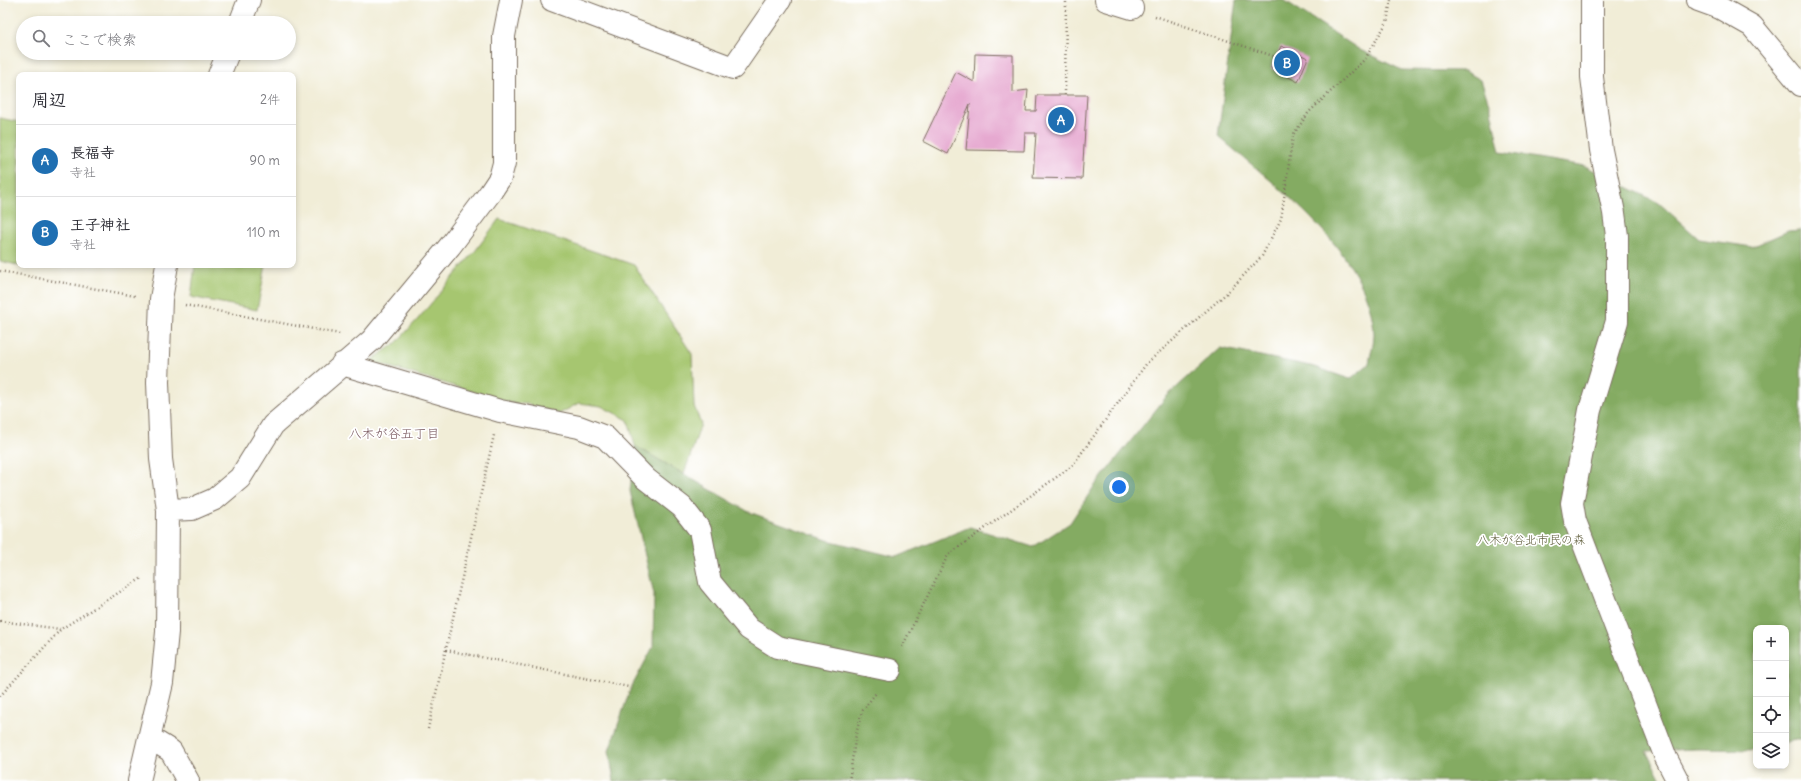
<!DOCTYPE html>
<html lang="ja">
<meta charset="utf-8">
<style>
:root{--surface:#fff;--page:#f2f2f3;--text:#2b2b33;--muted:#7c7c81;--line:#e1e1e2;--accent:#1f6fb2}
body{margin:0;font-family:Delius,"Klee One",sans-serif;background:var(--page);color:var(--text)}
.controls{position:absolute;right:12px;bottom:12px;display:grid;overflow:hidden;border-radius:8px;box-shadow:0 2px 6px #0003}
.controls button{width:36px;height:36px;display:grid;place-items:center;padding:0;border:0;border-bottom:1px solid var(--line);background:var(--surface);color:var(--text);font:20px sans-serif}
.you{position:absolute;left:1119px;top:487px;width:14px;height:14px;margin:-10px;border:3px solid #fff;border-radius:50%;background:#1a73e8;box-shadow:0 0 0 6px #1a73e833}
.badge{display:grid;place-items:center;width:26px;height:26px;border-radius:50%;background:var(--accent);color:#fff;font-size:13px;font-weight:700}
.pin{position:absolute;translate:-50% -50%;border:2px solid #fff;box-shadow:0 1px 4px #0006}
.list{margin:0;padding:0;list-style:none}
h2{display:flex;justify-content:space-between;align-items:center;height:52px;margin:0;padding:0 16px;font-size:17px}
h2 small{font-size:13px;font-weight:400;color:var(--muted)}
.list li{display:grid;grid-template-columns:26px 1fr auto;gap:12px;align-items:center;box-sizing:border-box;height:72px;padding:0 16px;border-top:1px solid var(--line)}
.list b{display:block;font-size:15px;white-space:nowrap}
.list p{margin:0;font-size:13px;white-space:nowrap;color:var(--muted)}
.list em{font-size:13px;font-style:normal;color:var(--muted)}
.icon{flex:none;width:22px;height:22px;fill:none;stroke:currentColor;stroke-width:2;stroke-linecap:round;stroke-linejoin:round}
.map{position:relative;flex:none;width:1801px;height:781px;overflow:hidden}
.search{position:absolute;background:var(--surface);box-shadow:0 2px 6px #0003;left:16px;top:16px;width:280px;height:44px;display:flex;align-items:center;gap:10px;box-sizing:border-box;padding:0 14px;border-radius:22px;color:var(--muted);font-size:15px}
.panel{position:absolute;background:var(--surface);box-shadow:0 2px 6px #0003;left:16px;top:72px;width:280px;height:196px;border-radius:8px}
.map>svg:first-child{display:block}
.green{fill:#a6c66f;stroke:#707846}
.forest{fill:#84ab62;stroke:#606a40}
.building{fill:#e6a9d0}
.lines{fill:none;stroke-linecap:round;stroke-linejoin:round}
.minor-casing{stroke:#7b6e5f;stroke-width:24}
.path{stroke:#7b6e5f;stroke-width:2.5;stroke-dasharray:1 3;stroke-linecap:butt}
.minor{stroke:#fff;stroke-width:22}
.labels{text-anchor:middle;stroke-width:3.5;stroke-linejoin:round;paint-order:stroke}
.park-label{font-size:12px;fill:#5b5936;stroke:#fff}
.neighbourhood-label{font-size:13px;fill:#77565c;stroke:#fff}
</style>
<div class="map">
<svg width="1801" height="781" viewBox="0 0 1801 781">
<rect width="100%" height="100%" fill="#fff"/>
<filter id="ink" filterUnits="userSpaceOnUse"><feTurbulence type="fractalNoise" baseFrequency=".025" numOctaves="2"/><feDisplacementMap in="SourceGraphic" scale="8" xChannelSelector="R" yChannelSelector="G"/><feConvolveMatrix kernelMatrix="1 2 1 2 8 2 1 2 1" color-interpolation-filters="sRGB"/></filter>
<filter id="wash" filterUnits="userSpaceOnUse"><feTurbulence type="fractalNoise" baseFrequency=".012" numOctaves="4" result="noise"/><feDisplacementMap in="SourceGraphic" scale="16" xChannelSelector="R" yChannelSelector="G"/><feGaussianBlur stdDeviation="0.9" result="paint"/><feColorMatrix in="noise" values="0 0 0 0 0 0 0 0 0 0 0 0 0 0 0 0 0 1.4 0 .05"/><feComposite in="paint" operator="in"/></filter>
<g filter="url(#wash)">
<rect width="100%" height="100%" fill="#f1edd7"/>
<path class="green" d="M0 118 19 122V265H27L26 267 0 261Z
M499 219 634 265 692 354 694 406 701 424 684 474 635 446 628 420 601 406 579 403 559 414 528 404 511 403 370 361 396 343 418 319 476 250Z
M195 265H266L257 310 191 297Z"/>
<path class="forest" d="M1236 0H1284L1360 50 1402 70 1465 71 1481 80 1491 110 1500 152 1585 166 1659 203 1699 239 1752 247 1788 231 1801 230V739H1795L1786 744V628H1756V750L1698 749 1646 751 1662 781H614L609 751 630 690 653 647 654 594 630 491 635 446 749 512 827 540 896 557 970 527 1033 547 1070 523 1093 488 1166 397 1220 348 1311 366 1350 379 1369 364C1370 355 1374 344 1374 334 1371 253 1274 185 1218 136Z"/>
<g id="blocks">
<path class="building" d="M1281 46 1308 58 1298 82 1271 68Z
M975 54 1013 55V92L1028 90 1026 111H1036L1037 95H1087L1082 179 1033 178 1036 133H1025L1024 151 966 150 970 104 948 154 923 141 956 72 974 82Z"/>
</g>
</g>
<g filter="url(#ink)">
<use href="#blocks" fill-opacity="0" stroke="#7b6e5f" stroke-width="1"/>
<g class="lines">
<defs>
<path id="minor" d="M552 0 733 68 780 0
M1106 0 1132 8
M1592 0V77L1601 150 1614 213 1617 236V321L1590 410 1572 503 1575 521 1666 758 1678 781
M1698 0 1720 8 1752 26 1801 85
M240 23 249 0
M219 75 228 53
M342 364 500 411 579 427 605 437 646 479 682 507 700 530 710 582 749 629 777 647 890 670
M168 510 192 509 215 499 240 478 273 425 372 340 450 246 490 193 500 178 504 163V36L511 0
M150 738 171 751 188 781
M139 781 162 683 167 632 168 510 161 459 158 382 161 299 167 265"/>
</defs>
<use href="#minor" class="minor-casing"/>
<path class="path" d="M1155 16 1276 57
M1065 95 1066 0
M0 271 135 296
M185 305 340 334
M0 621 60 629
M902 647 948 555 1072 466 1147 363 1228 292 1262 256 1281 219 1293 135 1309 112 1365 59 1387 22 1391 0
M446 650 629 687
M0 696 61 629 142 578
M428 729 494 435
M849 781 856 734 862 711 876 693"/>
<use href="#minor" class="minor"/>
</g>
</g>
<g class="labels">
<g class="park-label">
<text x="1531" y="544">八木が谷北市民の森</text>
</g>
<g class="neighbourhood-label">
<text x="394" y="438">八木が谷五丁目</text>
</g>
</g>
</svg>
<div class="controls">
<button>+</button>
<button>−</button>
<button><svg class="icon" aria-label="locate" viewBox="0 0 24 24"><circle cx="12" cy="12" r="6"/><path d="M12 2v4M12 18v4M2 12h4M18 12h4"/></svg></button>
<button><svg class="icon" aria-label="layers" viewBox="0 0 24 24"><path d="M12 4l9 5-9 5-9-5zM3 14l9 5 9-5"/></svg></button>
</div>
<div class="you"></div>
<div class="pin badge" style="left:1061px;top:120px">A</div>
<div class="pin badge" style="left:1287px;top:63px">B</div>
<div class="search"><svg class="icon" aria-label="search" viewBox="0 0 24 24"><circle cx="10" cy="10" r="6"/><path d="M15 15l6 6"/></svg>ここで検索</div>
<section class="panel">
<h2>周辺<small>2件</small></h2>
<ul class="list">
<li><span class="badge">A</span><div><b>長福寺</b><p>寺社</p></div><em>90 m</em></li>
<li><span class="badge">B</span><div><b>王子神社</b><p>寺社</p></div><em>110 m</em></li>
</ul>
</section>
</div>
